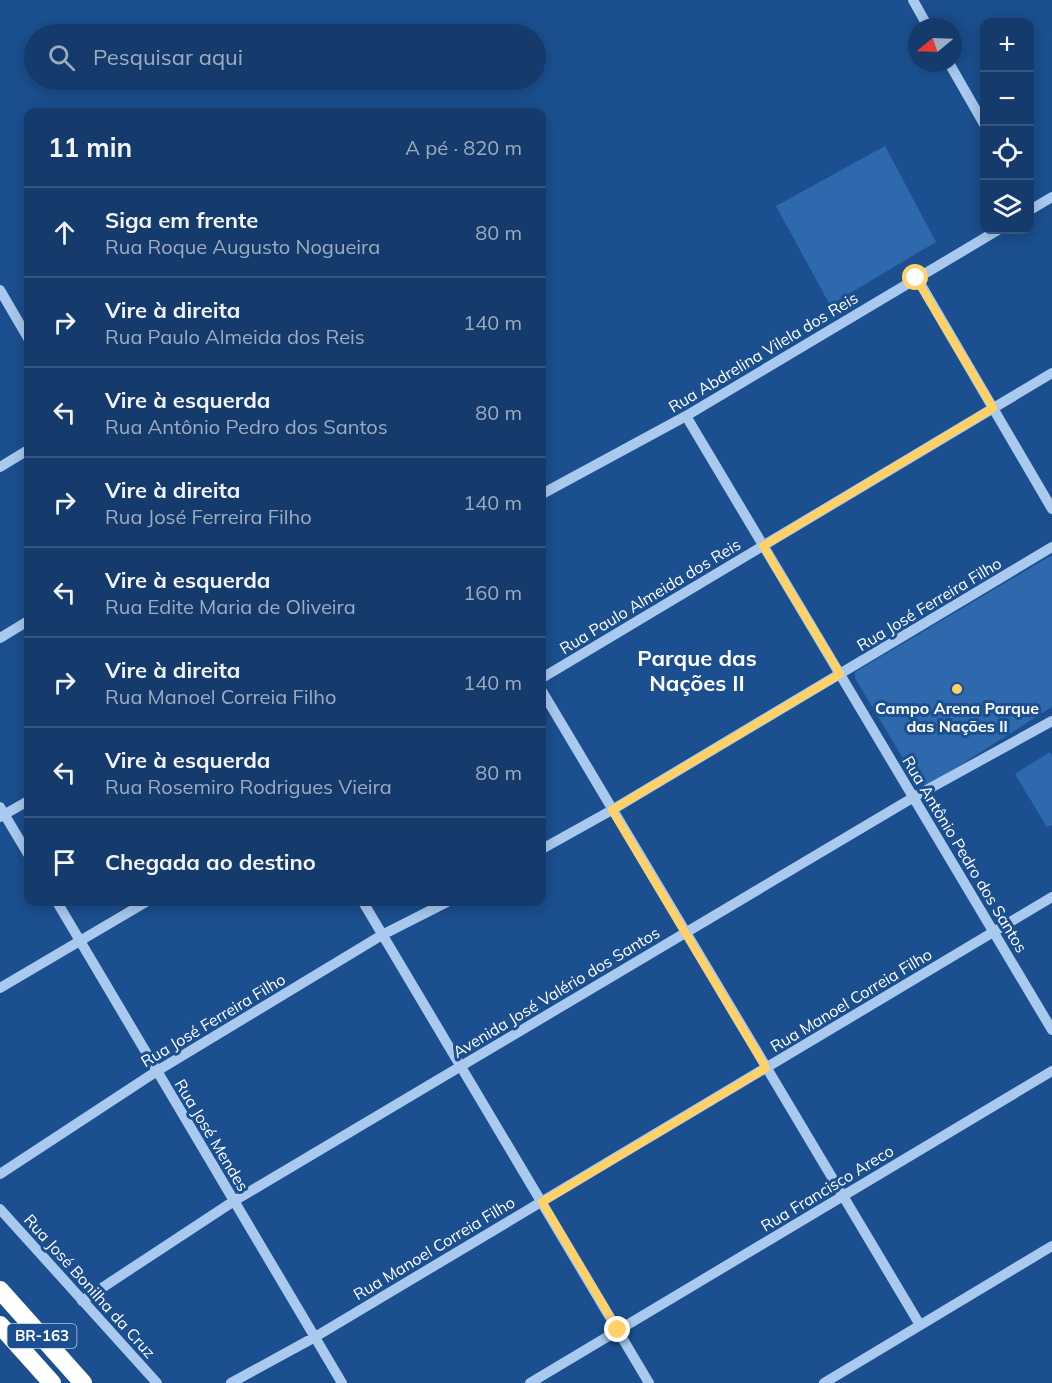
<!DOCTYPE html>
<html lang="pt">
<meta charset="utf-8">
<style>
:root{--surface:#143b6b;--page:#1d4271;--text:#f1f3f6;--muted:#9dadc1;--line:#33557e}
body{margin:0;font-family:Mulish,sans-serif;background:var(--page);color:var(--text)}
.controls{position:absolute;right:18px;top:18px;display:grid;overflow:hidden;border-radius:12px;box-shadow:0 3px 15px #0003}
.controls button{width:54px;height:54px;display:grid;place-items:center;padding:0;border:0;border-bottom:2px solid var(--line);background:var(--surface);color:var(--text);font:30px sans-serif}
.compass{position:absolute;left:908px;top:18px;width:54px;height:54px;border-radius:50%;background:var(--surface);box-shadow:0 3px 15px #0003;rotate:251deg}
.stop{position:absolute;width:18px;height:18px;margin:-14px;border:4px solid #ffd166;border-radius:50%;background:#fff}
.stop.end{background:#ffd166;border-color:#fff;box-shadow:0 2px 6px #0008}
.list{margin:0;padding:0;list-style:none}
h2{display:flex;justify-content:space-between;align-items:center;height:78px;margin:0;padding:0 24px;font-size:26px}
h2 small{font-size:20px;font-weight:400;color:var(--muted)}
.list li{display:grid;grid-template-columns:39px 1fr auto;gap:18px;align-items:center;box-sizing:border-box;height:90px;padding:0 24px;border-top:2px solid var(--line)}
.list b{display:block;font-size:22px;white-space:nowrap}
.list p{margin:0;font-size:20px;white-space:nowrap;color:var(--muted)}
.list em{font-size:20px;font-style:normal;color:var(--muted)}
.icon{flex:none;width:33px;height:33px;fill:none;stroke:currentColor;stroke-width:2;stroke-linecap:round;stroke-linejoin:round}
.map{position:relative;flex:none;width:1052px;height:1383px;overflow:hidden}
.search{position:absolute;background:var(--surface);box-shadow:0 3px 15px #0003;left:24px;top:24px;width:522px;height:66px;display:flex;align-items:center;gap:15px;box-sizing:border-box;padding:0 21px;border-radius:33px;color:var(--muted);font-size:22px}
.panel{position:absolute;background:var(--surface);box-shadow:0 3px 15px #0003;left:24px;top:108px;width:522px;height:798px;border-radius:12px}
.map>svg:first-child{display:block}
.green{fill:#2e69ad}
.lines{fill:none;stroke-linecap:round;stroke-linejoin:round}
.minor{stroke:#a9c9ee;stroke-width:10}
.highway{stroke:#fff;stroke-width:18}
.route{stroke:#ffd166;stroke-width:8}
.poi-dot{fill:#ffd166;stroke:#1b4f8f;stroke-width:2}
.labels{text-anchor:middle;stroke-width:6;stroke-linejoin:round;paint-order:stroke}
.shield{fill:#1b4f8f;stroke:#bbcadd;stroke-width:1.5}
.shield-label{font-size:15px;font-weight:bold;fill:#fff}
.street-label{font-size:16px;fill:#fff;stroke:#1b4f8f}
.poi-label{font-size:16px;font-weight:bold;fill:#fff;stroke:#1b4f8f}
.district-label{font-size:22px;font-weight:bold;fill:#fff;stroke:#1b4f8f}
</style>
<div class="map">
<svg width="1052" height="1383" viewBox="0 0 1052 1383">
<rect width="100%" height="100%" fill="#1b4f8f"/>
<path class="green" d="M885 146 936 242 830 305 776 206Z
M1052 555V707L943 776C935 781 927 787 917 782L855 678V672Z
M1050 752 1052 756V825L1047 827 1015 774Z"/>
<g class="lines">
<path class="minor" d="M913 0 928 27
M949 63 984 124
M1030 210 1052 197
M917 278 1052 509
M0 290 28 338
M686 416 1052 1030
M0 467 28 450
M542 494 686 416 998 230
M0 638 28 621
M542 678 1052 373
M542 691 920 1325
M0 807 28 854
M0 817 28 801
M542 849 612 810 1052 547
M57 902 342 1383
M363 902 649 1383
M0 988 146 902
M0 1174 157 1071 382 935 447 902
M0 1209 157 1383
M82 1301 234 1201 914 797 1052 721
M231 1383 315 1337 1052 897
M530 1383 1052 1071
M824 1383 1052 1246"/>
<path class="highway" d="M0 1290 83 1383
M0 1325 52 1383"/>
</g>
<g class="lines">
<path class="route" d="M618 1330 542 1202 766 1068 612 810 840 674 763 546 993 408 916 278"/>
</g>
<circle class="poi-dot" cx="957" cy="689" r="6"/>
<g class="labels">
<rect class="shield" x="7.5" y="1324" width="69" height="24" rx="4.5"/>
<g class="shield-label">
<text x="42" y="1341">BR-163</text>
</g>
<g class="street-label">
<text transform="translate(763 352) rotate(-31)" y="6">Rua Abdrelina Vilela dos Reis</text>
<text transform="translate(650 596) rotate(-31)" y="6">Rua Paulo Almeida dos Reis</text>
<text transform="translate(929 604) rotate(-31)" y="6">Rua José Ferreira Filho</text>
<text transform="translate(965 854) rotate(59)" y="6">Rua Antônio Pedro dos Santos</text>
<text transform="translate(556 992) rotate(-31)" y="6">Avenida José Valério dos Santos</text>
<text transform="translate(851 1000) rotate(-31)" y="6">Rua Manoel Correia Filho</text>
<text transform="translate(213 1020) rotate(-31)" y="6">Rua José Ferreira Filho</text>
<text transform="translate(212 1135) rotate(59)" y="6">Rua José Mendes</text>
<text transform="translate(827 1188) rotate(-31)" y="6">Rua Francisco Areco</text>
<text transform="translate(434 1248) rotate(-31)" y="6">Rua Manoel Correia Filho</text>
<text transform="translate(90 1286) rotate(48)" y="6">Rua José Bonilha da Cruz</text>
</g>
<g class="poi-label">
<text x="957" y="714">Campo Arena Parque<tspan x="957" dy="18">das Nações ll</tspan></text>
</g>
<g class="district-label">
<text x="697" y="666">Parque das<tspan x="697" dy="25">Nações II</tspan></text>
</g>
</g>
</svg>
<div class="controls">
<button>+</button>
<button>−</button>
<button><svg class="icon" aria-label="locate" viewBox="0 0 24 24"><circle cx="12" cy="12" r="6"/><path d="M12 2v4M12 18v4M2 12h4M18 12h4"/></svg></button>
<button><svg class="icon" aria-label="layers" viewBox="0 0 24 24"><path d="M12 4l9 5-9 5-9-5zM3 14l9 5 9-5"/></svg></button>
</div>
<svg class="compass" viewBox="-18 -18 36 36"><path d="M0-13l5 13h-10z" fill="#e53935"/><path d="M0 13l5-13h-10z" fill="#9dadc1"/></svg>
<div class="stop" style="left:916px;top:278px"></div>
<div class="stop end" style="left:618px;top:1330px"></div>
<div class="search"><svg class="icon" aria-label="search" viewBox="0 0 24 24"><circle cx="10" cy="10" r="6"/><path d="M15 15l6 6"/></svg>Pesquisar aqui</div>
<section class="panel">
<h2>11 min<small>A pé · 820 m</small></h2>
<ul class="list">
<li><svg class="icon" aria-label="ahead" viewBox="0 0 24 24"><path d="M12 20V5M6 11l6-6 6 6"/></svg><div><b>Siga em frente</b><p>Rua Roque Augusto Nogueira</p></div><em>80 m</em></li>
<li><svg class="icon" aria-label="right" viewBox="0 0 24 24"><path d="M7 20v-9h11M14 6l5 5-5 5"/></svg><div><b>Vire à direita</b><p>Rua Paulo Almeida dos Reis</p></div><em>140 m</em></li>
<li><svg class="icon" aria-label="left" viewBox="0 0 24 24"><path d="M17 20v-9H6M10 6l-5 5 5 5"/></svg><div><b>Vire à esquerda</b><p>Rua Antônio Pedro dos Santos</p></div><em>80 m</em></li>
<li><svg class="icon" aria-label="right" viewBox="0 0 24 24"><path d="M7 20v-9h11M14 6l5 5-5 5"/></svg><div><b>Vire à direita</b><p>Rua José Ferreira Filho</p></div><em>140 m</em></li>
<li><svg class="icon" aria-label="left" viewBox="0 0 24 24"><path d="M17 20v-9H6M10 6l-5 5 5 5"/></svg><div><b>Vire à esquerda</b><p>Rua Edite Maria de Oliveira</p></div><em>160 m</em></li>
<li><svg class="icon" aria-label="right" viewBox="0 0 24 24"><path d="M7 20v-9h11M14 6l5 5-5 5"/></svg><div><b>Vire à direita</b><p>Rua Manoel Correia Filho</p></div><em>140 m</em></li>
<li><svg class="icon" aria-label="left" viewBox="0 0 24 24"><path d="M17 20v-9H6M10 6l-5 5 5 5"/></svg><div><b>Vire à esquerda</b><p>Rua Rosemiro Rodrigues Vieira</p></div><em>80 m</em></li>
<li><svg class="icon" aria-label="arrive" viewBox="0 0 24 24"><path d="M6 21V4h12l-3 4 3 4H6"/></svg><div><b>Chegada ao destino</b></div></li>
</ul>
</section>
</div>
